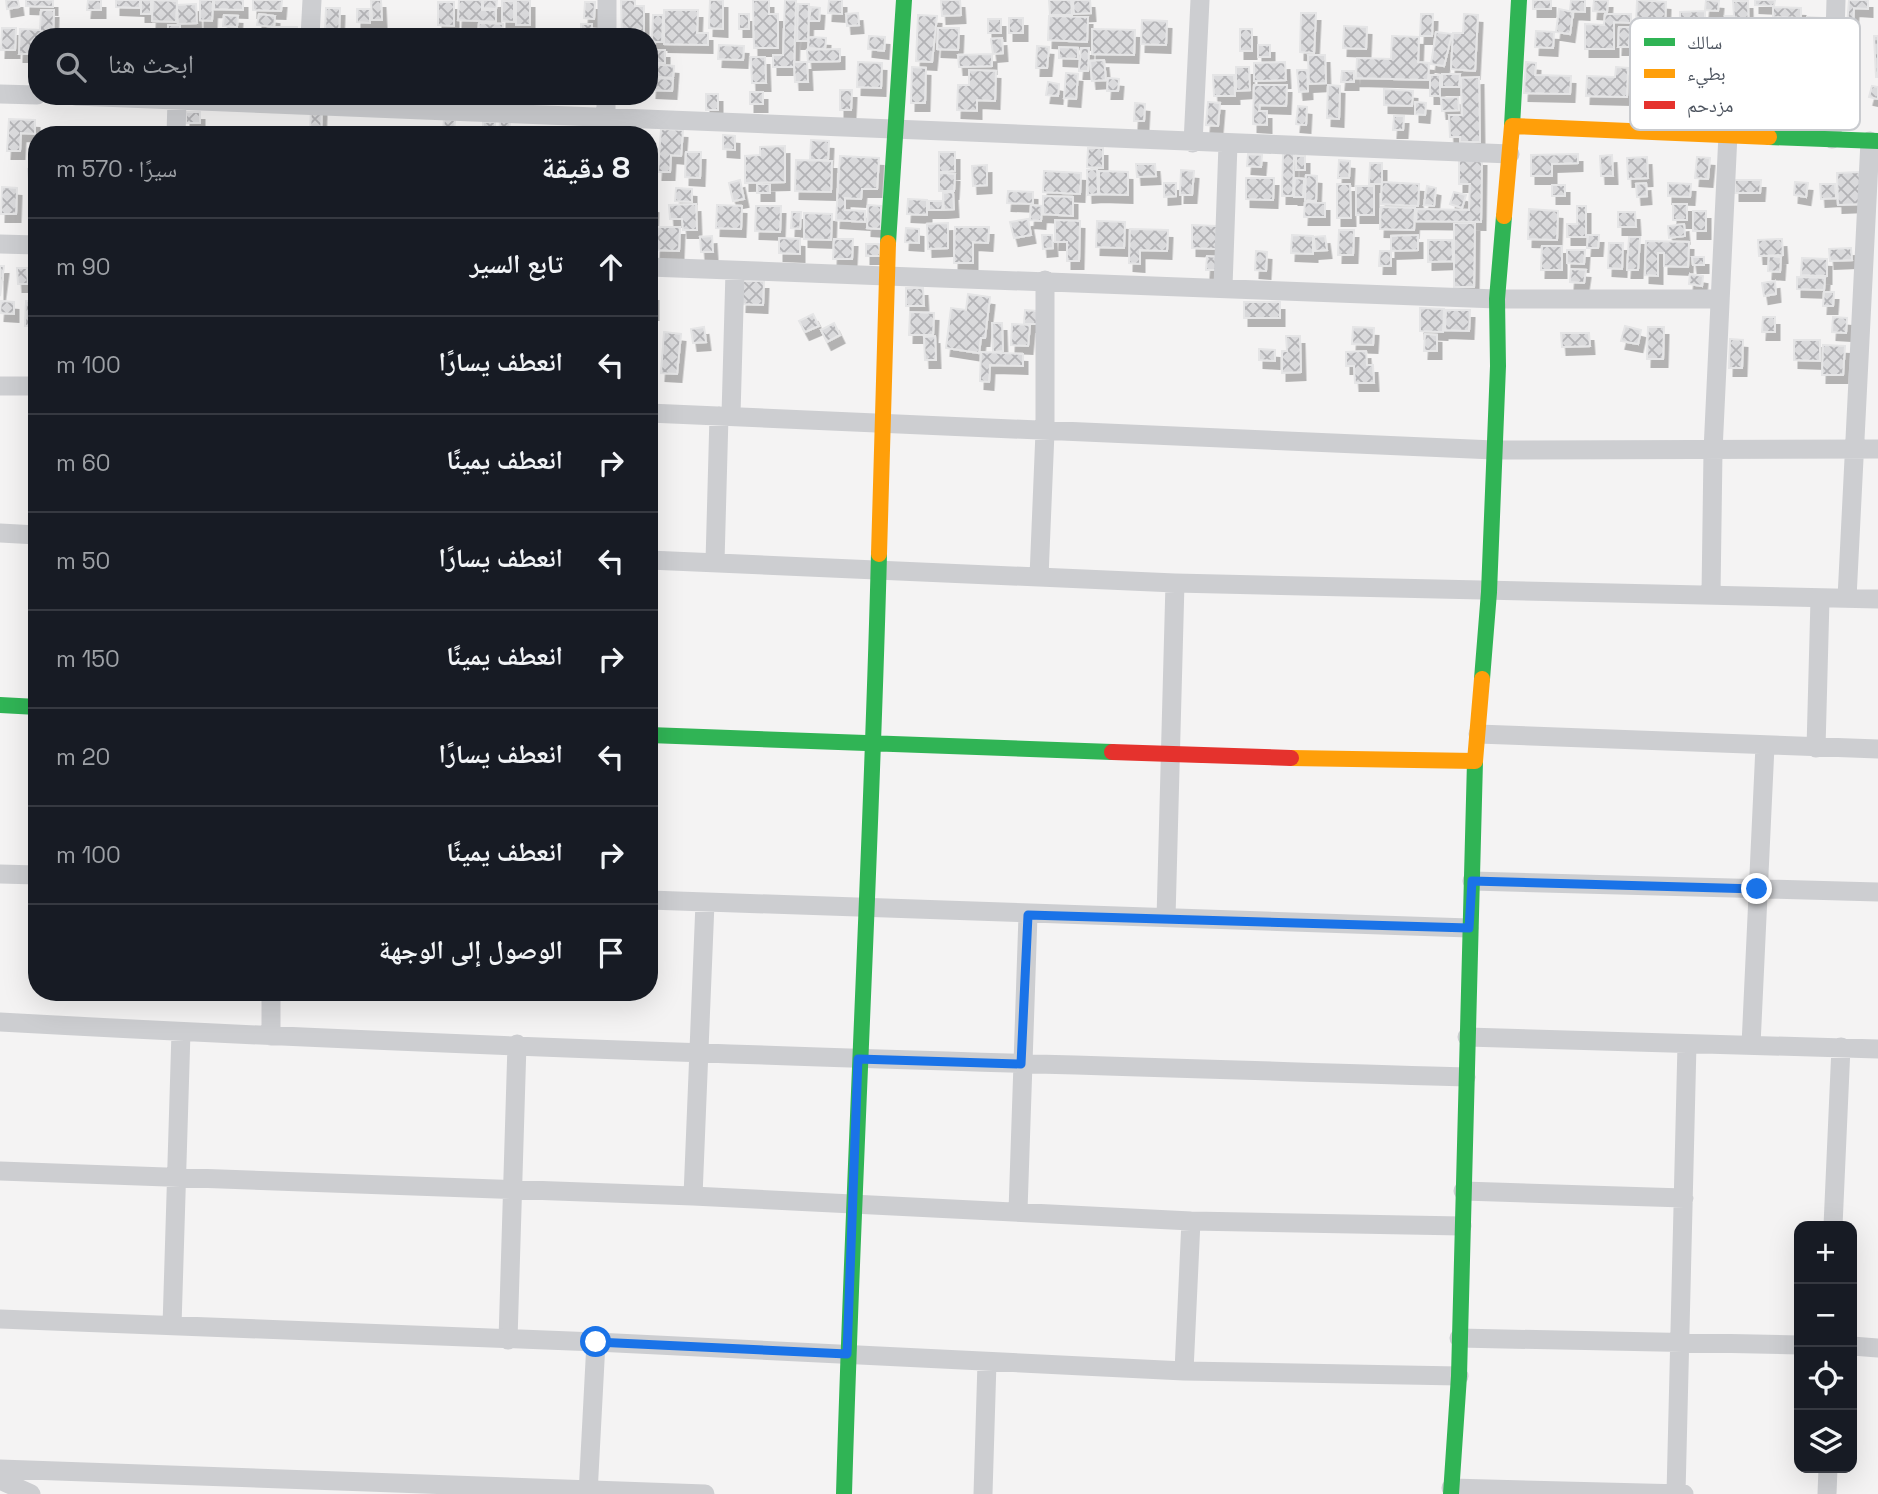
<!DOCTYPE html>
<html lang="ar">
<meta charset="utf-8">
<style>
:root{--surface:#171b24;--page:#20242c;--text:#f1f3f6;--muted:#9ea1a6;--line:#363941}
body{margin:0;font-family:"Space Grotesk","Noto Naskh Arabic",sans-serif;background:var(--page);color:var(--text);direction:rtl}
.controls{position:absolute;right:21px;bottom:21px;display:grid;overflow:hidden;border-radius:14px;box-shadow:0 7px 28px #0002}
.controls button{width:63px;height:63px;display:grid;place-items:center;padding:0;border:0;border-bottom:2px solid var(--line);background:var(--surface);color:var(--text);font:35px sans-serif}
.stop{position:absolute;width:21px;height:21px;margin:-16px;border:5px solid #1a73e8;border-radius:50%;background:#fff}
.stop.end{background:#1a73e8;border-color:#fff;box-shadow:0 2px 7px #0008}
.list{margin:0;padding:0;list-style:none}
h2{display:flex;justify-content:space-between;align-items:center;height:91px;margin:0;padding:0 28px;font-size:30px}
h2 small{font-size:23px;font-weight:400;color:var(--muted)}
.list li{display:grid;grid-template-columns:46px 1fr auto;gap:21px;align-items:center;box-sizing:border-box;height:98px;padding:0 28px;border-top:2px solid var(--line)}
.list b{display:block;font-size:26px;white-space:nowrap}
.list em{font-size:23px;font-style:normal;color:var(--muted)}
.icon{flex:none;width:38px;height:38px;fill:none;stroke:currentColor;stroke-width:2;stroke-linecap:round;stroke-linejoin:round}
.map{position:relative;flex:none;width:1878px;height:1494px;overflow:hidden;direction:ltr}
.search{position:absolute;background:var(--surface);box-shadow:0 7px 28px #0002;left:28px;top:28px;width:630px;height:77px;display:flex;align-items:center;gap:18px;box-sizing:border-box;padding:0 24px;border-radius:28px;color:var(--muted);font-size:26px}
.panel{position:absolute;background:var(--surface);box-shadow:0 7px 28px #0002;left:28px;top:126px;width:630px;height:875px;border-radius:28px;direction:rtl}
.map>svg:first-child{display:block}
.building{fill:url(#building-cross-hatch);stroke:#e5e5e6;stroke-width:2;filter:url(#shadow)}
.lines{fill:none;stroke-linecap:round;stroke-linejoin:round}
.street{stroke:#cdced1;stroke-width:19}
.fast{stroke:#30b455;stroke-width:16}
.slow{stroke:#ff9f0a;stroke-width:16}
.jam{stroke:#e5322d;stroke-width:16}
.route{stroke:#1a73e8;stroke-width:9}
.key{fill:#fff;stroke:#c9cbcf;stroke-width:2}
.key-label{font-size:19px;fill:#4c535e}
</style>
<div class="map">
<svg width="1878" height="1494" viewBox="0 0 1878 1494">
<defs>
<pattern id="building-cross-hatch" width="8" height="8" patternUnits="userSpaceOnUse" patternTransform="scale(1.75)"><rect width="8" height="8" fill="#dadadc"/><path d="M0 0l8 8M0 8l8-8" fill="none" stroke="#b3b3b6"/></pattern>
<filter id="shadow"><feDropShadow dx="4.5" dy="8" stdDeviation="0" flood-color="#0004"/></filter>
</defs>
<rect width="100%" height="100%" fill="#f4f3f3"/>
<path class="building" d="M6 0H18L19 7 7 9Z
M26 0H53V7L26 6Z
M88 0H101V10H87Z
M116 0H140V8L116 7Z
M141 0H151V14H141Z
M153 0 177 1 176 22 152 21Z
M200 0H213L212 21 200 20Z
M214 0H243V10L214 9Z
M253 0H282L281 11 253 10Z
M371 0H381L382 20H372Z
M459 0H482V10H496V22L458 20Z
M483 0H497L496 9 483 8Z
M516 0H530V25H516Z
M621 0H635V6H644V36L622 37Z
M710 0H723V29L709 28Z
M753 0H769V14H778V48H754Z
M785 0H796L794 67H773V55H783Z
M829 0H842V14L828 13Z
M941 0H960L961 15 942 16Z
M1049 0H1071L1072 15H1050Z
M1073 0H1090L1091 13 1074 14Z
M1533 0H1551V9H1533Z
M1571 0H1585V12L1570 11Z
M1594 0H1608L1607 12 1593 11Z
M1637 0 1666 2 1665 27 1636 25Z
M1706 0 1719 1 1718 11 1705 10Z
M1755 0H1775L1774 6 1755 5Z
M1849 0H1868V9L1854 8 1853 27 1847 26Z
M502 1H514V22L502 21Z
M1733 1H1748L1749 46 1726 47 1725 16H1734Z
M438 2H454V26L438 25Z
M585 2H595L594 19 584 18Z
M196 4 197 23 178 24 177 5Z
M798 4H809L808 41H797Z
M811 7 820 8 819 21H809Z
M1773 7 1801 8V18L1773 17Z
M326 8H340L339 33 325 32Z
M357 9H370V23L357 22Z
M1559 9 1573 12 1570 34 1556 32Z
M41 10H54L53 37H37V54H19L20 29 40 30Z
M664 10H698L697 33H708V45L664 44Z
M1705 11V24L1680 25V12Z
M858 13 859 25 847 26 846 14Z
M1301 13H1316L1314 53 1300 52Z
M259 14 275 16 274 27 257 25Z
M739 14H749V29H739Z
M1421 14H1433L1432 36H1420Z
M1464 14 1478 15 1475 71 1451 69 1453 33H1463Z
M1605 14H1631V23L1614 22V49H1585V24L1604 25Z
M224 15 238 16 237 27 223 26Z
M653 15H663L662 42H652Z
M918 15 937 16 932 62 916 61Z
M1049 16 1088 17 1087 42 1048 40Z
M1807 17 1822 18 1821 30 1807 29Z
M1009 18H1023V33H1009Z
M988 19H1001V33H988Z
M1142 20 1167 21 1166 45 1141 44Z
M479 23 503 24 502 33 520 34 519 37H459L478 36Z
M581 24H592V36H581Z
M168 25H180V37H168Z
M1344 26 1367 27 1366 49 1343 48Z
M271 27H297L298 37H271Z
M1619 27H1630L1629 47H1618Z
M2 28H16L15 50H1Z
M938 28H959L958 50 937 49Z
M1092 29 1135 30 1134 55 1092 54Z
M1240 29H1252V51H1240Z
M370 31 398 32V37H370Z
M432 31 433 37H412V32Z
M1536 31 1554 32 1553 48 1535 47Z
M1436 32 1452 34 1444 66 1431 64Z
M869 36 885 37 884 51 868 49Z
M1392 36 1419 37 1418 62 1429 63 1428 80 1356 78 1357 58 1391 59Z
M1874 36H1878V77H1876Z
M809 37 826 38 825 49 808 48Z
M1002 38 1003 53 993 54 991 39Z
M719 45 744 46 743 60 718 59Z
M1258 45H1270V57H1258Z
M1037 46 1049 47 1047 68H1036Z
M1059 47 1078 48V59L1059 58Z
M1081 48H1089L1088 71H1079Z
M840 49V61L808 62 807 50Z
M654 50H665V63H654Z
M992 54V66L959 67 958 55Z
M1308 55H1325L1326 83 1309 84Z
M751 57H765L766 83H752Z
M1104 60 1106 80 1092 81 1090 61Z
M794 62H807L808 82H795Z
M858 62 882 63 881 88 857 87Z
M1285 62 1286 80 1254 81V63Z
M1526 62 1536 63 1535 75 1571 76 1570 94 1524 93Z
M649 64 674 66 673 78 649 76Z
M912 67 926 68 925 103H911Z
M1236 67H1249L1250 90 1236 91Z
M1616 67 1628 68 1627 97 1586 96 1587 76 1615 77Z
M969 70 996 71 995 101 977 100V111L957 110 958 85H969Z
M1297 70H1307L1308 91 1299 92Z
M1342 71H1354V82H1341Z
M1066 73 1078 74 1076 99 1064 98Z
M1442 74H1460L1459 87H1442Z
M1213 75H1234L1235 96H1214Z
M1430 75H1440V96H1430Z
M1479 77 1480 142H1460V137H1450L1449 115H1462L1461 78Z
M653 78 673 79 672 91 652 90Z
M1108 78 1119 79 1118 91H1107Z
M1048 82 1059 84 1058 96 1046 95Z
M1254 85H1287L1286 106 1260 105 1259 111H1267V125L1253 124Z
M1328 85 1340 86 1339 119 1327 118Z
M1872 86 1878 87V99L1869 97Z
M1384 89 1413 91 1412 106 1384 105Z
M840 90H852L851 110H840Z
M750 92H763V104H750Z
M706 94H718V110H706Z
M1458 97 1459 110 1442 111 1441 98Z
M1208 102 1220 103 1218 126 1206 125Z
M1415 102 1426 103 1425 115 1415 114Z
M1135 103 1145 104 1144 121H1134Z
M1298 106 1307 107 1306 125 1296 124Z
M311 107H322L321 135H310Z
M186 112H200V123H186Z
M1394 116H1404L1403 130H1393Z
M9 119 35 120V134L21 133 20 151H7Z
M444 119 455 120 454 133 443 132Z
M500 121 510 122 509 135H499Z
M483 122H495V135H483Z
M617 128 632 129V135H617Z
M215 129 228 130V135H214Z
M232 129 272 130V135H232Z
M661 129 683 130 681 156 671 155 670 172H658Z
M85 130V135H69V131Z
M723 135 735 136V150L723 149Z
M811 140 829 141 828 160H810Z
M649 142H650L652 168H649Z
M785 146V182L745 183V156L760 155V147Z
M1088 148H1103V168L1087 167Z
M686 152H701L700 178 685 177Z
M939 152H955V171L939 172Z
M1283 153H1294L1293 196H1282Z
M1248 154 1262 155 1261 167 1247 166Z
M1578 154V163L1552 164V176H1531V155Z
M1612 155 1613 176H1601L1600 156Z
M840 156 879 158 877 189H862L861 199 845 198V210L865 211V222L836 220Z
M1296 156H1305V170H1296Z
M1647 157 1648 178 1628 179 1627 158Z
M1697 157 1710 158 1708 179 1695 178Z
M1459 158H1482L1481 222 1416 221 1417 209 1469 210 1470 184H1459Z
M796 160 832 161 831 192 795 191Z
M1339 160 1350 161 1349 178H1338Z
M1370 163H1382V184H1369Z
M1136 164H1155L1156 176 1137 177Z
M987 165V185L973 186 972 166Z
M37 168V181L29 182 28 169Z
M1097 169 1098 194 1088 195 1087 170Z
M1181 170 1194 171 1192 195H1180Z
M1044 171 1081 173 1080 194 1043 192Z
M1099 171 1128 172V195L1099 194Z
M1861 172 1862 204 1838 205 1837 173Z
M939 173 955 174 954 191H939Z
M1306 175 1317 176 1316 201 1305 200Z
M1246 178H1274L1273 200 1246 199Z
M1295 178 1304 179 1303 197H1294Z
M740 180 744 199 733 201 729 183Z
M1735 180H1761L1760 193H1735Z
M1382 182 1419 184 1418 206 1381 204Z
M1795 182 1808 183 1806 197 1794 195Z
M1164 183H1176V196L1164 197Z
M1646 183 1647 196 1637 197 1636 184Z
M1668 183 1691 184 1690 197 1668 196Z
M757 184H770V193H757Z
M1337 184H1350L1351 218H1337Z
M1820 184H1835L1836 198 1821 199Z
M1552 185H1565V196H1552Z
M1356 186H1374V215H1356Z
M1427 186 1436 188 1434 206 1424 205Z
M2 187 17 188 16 214H1Z
M676 188 692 189V202L675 201Z
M1008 191 1033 192V204L1007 203Z
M953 192 954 209 944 210 943 193Z
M1454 192 1466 195 1462 208 1450 204Z
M1043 196 1073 197V216L1043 214Z
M908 199 927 200V215L907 214Z
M929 201H943L942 210H929Z
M1305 202 1325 203V217H1304Z
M649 204 654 205 653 232H649Z
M696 204 697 230H683L682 219H670L669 205Z
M1673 204H1687V220H1673Z
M717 205 742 206 741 229 716 228Z
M868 205 881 206V229L867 228Z
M1031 205 1042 206 1041 221 1030 220Z
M756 206H781L780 232 755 231Z
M1577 206H1586V237H1567V224H1577Z
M1381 207 1415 208 1414 230 1380 229Z
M1529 209 1558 211 1557 240 1528 239Z
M1693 211H1706V231H1693Z
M792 212H801L800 229 791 228Z
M1618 212H1635L1636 227H1618Z
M804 213 832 214 831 240 804 239Z
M1028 219 1031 235 1014 238 1010 222Z
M1055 220 1080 221 1079 261H1067V242H1055Z
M1097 221 1125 222 1124 248 1096 247Z
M948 223V248L928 249 927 224Z
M1454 223H1475L1474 287H1454Z
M1684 224 1685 236 1669 238 1668 226Z
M1192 225 1217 226 1216 249 1192 248Z
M657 227H680L679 251 656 250Z
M955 227H989L988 243 973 242V263H954Z
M906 228 919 229V243L905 242Z
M1130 229 1168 230 1167 251 1140 250V264L1129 263Z
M1339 230H1354L1353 255H1338Z
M1042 235H1052L1053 248 1043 249Z
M1292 235 1313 236V254L1291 253Z
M1418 235V250L1391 251V236Z
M1588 235H1599L1598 248H1587Z
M712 236 713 252H701L700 237Z
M1325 236 1327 250 1315 251 1314 237Z
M1629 237H1640L1638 270H1627Z
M779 238 800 239V254L779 253Z
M834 239H853L852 259H833Z
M1782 239 1783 255 1759 256 1758 240Z
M1428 240H1452L1453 261 1428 262Z
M1646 241 1689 242 1688 267 1664 266V253H1658V276L1645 275Z
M1609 243H1623L1622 269 1608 268Z
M866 244H879L880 256H866Z
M1542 246H1562V270H1541Z
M1851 248 1852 260 1830 261 1829 249Z
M1567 250H1585L1584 264 1567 263Z
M1256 251 1267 252 1266 271 1255 270Z
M1380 251H1391V266H1379Z
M1207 256 1217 257 1216 270H1206Z
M1769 256 1781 257 1780 272 1768 271Z
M1692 257H1704V265H1693Z
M1802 258 1827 259V276L1801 275Z
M0 266H4L0 296Z
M17 268H27L28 284H18Z
M1571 269 1586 270 1584 283 1570 282Z
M1690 274 1703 276 1702 286 1689 284Z
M1797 277 1825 278 1824 290 1797 289Z
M743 281H764L763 305 742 304Z
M1775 281 1776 294 1764 296 1762 283Z
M906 288H923L924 306H906Z
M1824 292H1834L1833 306H1823Z
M649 293H654V312H649Z
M968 294 990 297 985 338H981L979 353 946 348 951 308 966 310Z
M1 301 14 302V314L0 313Z
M26 301H37V326H25Z
M1244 302H1280V318H1244Z
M1420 308 1444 309 1443 332 1420 331Z
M1025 310 1037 311V324H1024Z
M1446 310H1470L1469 331 1445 330Z
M910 312 934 313 933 335H909Z
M813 314 819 326 805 332 799 321Z
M1763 317H1775V332H1762Z
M1833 317 1847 318 1846 333 1832 332Z
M834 323 840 335 827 342 821 330Z
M992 323H1002L1003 351 993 352Z
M1012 324 1030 325 1028 346 1011 345Z
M1625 326 1641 330 1638 344 1621 341Z
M704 327 706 342 693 343 691 329Z
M1353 327 1374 328 1373 345 1352 344Z
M1648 327H1664L1663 359H1647Z
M664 332 681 334 677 374 661 373Z
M1561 333H1589L1590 346 1562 347Z
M1425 334 1437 335V351H1424Z
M935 336 936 360H925L924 337Z
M1286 336H1300L1301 372 1282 373V351H1287Z
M1730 339 1743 340 1742 368H1729Z
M1794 340H1820V361L1794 360Z
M1823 345 1845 346 1843 375H1822Z
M1259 349 1275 350V361L1259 360Z
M1366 351 1367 365H1373L1374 383H1355L1354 366H1346V352Z
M981 352 1023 354V366L990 365 989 382 980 381Z"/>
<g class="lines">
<path class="street" d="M310 37 312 0
M607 37V0
M0 94 37 95
M76 96 1510 154
M606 118V96
M176 135 177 100
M1832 139 1836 0
M1193 143 1200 0
M0 244 37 245
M649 267 1497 299H1720
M1223 287 1228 144
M0 386H37
M649 413 1494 450 1878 449
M731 415 735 271
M0 533 37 535
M649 560 1175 583 1878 599
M715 562 719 416
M1039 577 1045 432V280
M1711 595 1713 451 1728 134
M1847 598 1870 141
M1478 734 1878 749
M1816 748 1820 599
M0 874 37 875
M1472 881 1878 892
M649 900 1469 928
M1166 918 1175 583
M0 1022C488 1049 977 1062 1466 1077
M271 1036V992
M1467 1037 1878 1049
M1751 1045 1765 746
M0 1171 693 1196 1191 1221 1462 1226
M1463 1191 1684 1198
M693 1196 705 903
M1018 1211 1028 915
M1833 1226 1841 1047
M0 1319 596 1342 1184 1371 1459 1376
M172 1326 181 1032
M1459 1338 1799 1345
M508 1340 517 1044
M1852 1346 1878 1348
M1184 1371 1191 1221
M0 1469 705 1494
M0 1480 31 1494
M1451 1488 1684 1494
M588 1494 596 1342
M983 1494 987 1362
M1676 1494 1687 1044
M1827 1494 1828 1468"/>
<path class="fast" d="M1512 126 1519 0
M1769 137 1878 141
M888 243 904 0
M1482 679 1489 592 1498 366 1497 299 1504 216
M0 705 37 707
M649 735 1112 752
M844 1494C853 1180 871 867 879 554
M1451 1494 1459 1376 1475 761"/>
<path class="slow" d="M1504 216 1512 126 1769 137
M879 554 888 243
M1291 758 1475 761 1482 679"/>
<path class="jam" d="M1112 752 1291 758"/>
</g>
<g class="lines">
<path class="route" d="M596 1342 847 1354 858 1059 1021 1064 1028 915 1469 928 1472 881 1757 889"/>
</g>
<rect x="1630" y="18" width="230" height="112" rx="10" class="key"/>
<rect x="1644" y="38" width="31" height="8" fill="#30b455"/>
<rect x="1644" y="69" width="31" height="9" fill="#ff9f0a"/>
<rect x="1644" y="101" width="31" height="8" fill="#e5322d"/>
<g class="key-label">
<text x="1687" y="49">سالك</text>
<text x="1687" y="80">بطيء</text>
<text x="1687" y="112">مزدحم</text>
</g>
</svg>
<div class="controls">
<button>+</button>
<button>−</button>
<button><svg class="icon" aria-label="locate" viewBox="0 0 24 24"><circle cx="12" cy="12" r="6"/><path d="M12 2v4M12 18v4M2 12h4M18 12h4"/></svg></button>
<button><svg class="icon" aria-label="layers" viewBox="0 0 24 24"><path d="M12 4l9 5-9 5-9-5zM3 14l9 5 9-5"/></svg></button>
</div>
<div class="stop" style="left:596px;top:1342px"></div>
<div class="stop end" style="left:1757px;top:889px"></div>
<div class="search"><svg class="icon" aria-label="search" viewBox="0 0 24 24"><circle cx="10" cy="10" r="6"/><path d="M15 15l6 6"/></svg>ابحث هنا</div>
<section class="panel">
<h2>8 دقيقة<small>سيرًا · 570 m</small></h2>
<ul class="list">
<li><svg class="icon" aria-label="ahead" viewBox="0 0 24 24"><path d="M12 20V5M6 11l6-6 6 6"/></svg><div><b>تابع السير</b></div><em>90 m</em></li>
<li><svg class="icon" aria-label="left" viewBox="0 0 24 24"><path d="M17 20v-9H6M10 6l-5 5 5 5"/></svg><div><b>انعطف يسارًا</b></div><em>100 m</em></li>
<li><svg class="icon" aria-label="right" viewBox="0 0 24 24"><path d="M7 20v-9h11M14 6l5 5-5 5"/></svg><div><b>انعطف يمينًا</b></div><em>60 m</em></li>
<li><svg class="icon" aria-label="left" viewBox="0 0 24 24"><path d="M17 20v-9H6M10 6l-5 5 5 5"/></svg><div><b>انعطف يسارًا</b></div><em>50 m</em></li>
<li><svg class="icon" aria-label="right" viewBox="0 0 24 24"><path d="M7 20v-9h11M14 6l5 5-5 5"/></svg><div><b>انعطف يمينًا</b></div><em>150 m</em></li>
<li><svg class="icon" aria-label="left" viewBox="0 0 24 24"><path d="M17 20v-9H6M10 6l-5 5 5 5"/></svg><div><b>انعطف يسارًا</b></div><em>20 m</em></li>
<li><svg class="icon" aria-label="right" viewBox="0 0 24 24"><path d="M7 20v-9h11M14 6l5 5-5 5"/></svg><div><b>انعطف يمينًا</b></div><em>100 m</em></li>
<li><svg class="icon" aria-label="arrive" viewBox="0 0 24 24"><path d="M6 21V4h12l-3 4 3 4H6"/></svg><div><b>الوصول إلى الوجهة</b></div></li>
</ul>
</section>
</div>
